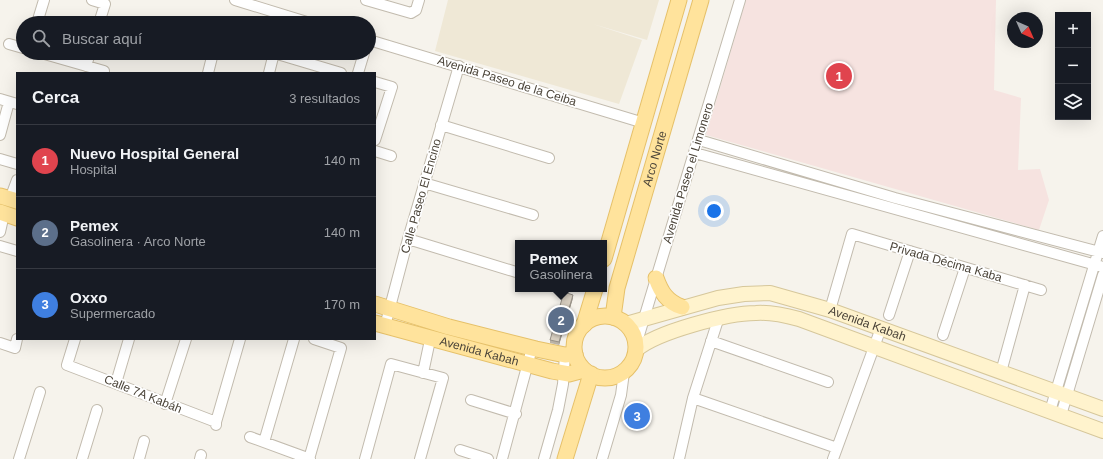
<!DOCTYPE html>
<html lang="es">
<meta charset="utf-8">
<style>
:root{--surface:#171b24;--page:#242831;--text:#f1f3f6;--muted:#9ea1a6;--line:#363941;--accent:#fc3f1d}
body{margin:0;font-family:Helvetica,sans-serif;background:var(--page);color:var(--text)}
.controls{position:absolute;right:12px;top:12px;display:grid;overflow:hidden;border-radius:0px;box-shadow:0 4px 16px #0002}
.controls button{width:36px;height:36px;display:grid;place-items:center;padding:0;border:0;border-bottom:1px solid var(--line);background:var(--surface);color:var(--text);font:20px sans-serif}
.compass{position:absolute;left:1007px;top:12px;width:36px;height:36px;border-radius:50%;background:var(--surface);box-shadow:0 4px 16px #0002;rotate:135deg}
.you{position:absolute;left:714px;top:211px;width:14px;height:14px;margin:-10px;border:3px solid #fff;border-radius:50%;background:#1a73e8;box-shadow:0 0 0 6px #1a73e833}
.badge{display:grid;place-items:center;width:26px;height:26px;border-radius:50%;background:var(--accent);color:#fff;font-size:13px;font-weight:700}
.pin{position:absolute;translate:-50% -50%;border:2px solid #fff;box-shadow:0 1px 4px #0006}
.popup{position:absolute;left:515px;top:240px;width:92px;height:52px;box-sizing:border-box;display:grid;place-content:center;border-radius:0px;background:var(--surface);filter:drop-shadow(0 1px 3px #0005);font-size:13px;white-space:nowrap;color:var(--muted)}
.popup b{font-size:15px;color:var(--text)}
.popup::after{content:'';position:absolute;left:50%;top:100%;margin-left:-8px;border:8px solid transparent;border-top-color:var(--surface)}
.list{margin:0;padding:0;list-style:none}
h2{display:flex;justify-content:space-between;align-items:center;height:52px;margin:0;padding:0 16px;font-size:17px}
h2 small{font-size:13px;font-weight:400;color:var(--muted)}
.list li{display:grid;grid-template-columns:26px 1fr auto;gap:12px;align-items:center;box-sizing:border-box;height:72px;padding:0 16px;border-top:1px solid var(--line)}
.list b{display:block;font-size:15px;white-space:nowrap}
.list p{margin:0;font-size:13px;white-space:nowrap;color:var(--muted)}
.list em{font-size:13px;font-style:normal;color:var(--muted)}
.icon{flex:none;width:22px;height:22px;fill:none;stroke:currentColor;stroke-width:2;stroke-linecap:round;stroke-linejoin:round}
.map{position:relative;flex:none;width:1103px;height:459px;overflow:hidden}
.search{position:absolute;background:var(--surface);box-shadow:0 4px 16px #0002;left:16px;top:16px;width:360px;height:44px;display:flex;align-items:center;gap:10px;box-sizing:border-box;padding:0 14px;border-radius:22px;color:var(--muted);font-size:15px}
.panel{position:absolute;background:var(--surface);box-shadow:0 4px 16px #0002;left:16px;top:72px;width:360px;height:268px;border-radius:0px}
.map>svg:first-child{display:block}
.education{fill:#efe8d6}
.medical{fill:#f6e3e0}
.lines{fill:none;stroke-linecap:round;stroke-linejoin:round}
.minor-casing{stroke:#c2bbae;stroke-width:12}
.secondary-casing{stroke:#d6c79b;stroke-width:16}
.primary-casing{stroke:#e6c16a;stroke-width:17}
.minor{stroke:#fff;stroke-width:10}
.secondary{stroke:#fff3cd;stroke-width:14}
.primary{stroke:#ffe39c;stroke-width:15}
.wall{fill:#bab2a6}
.shaded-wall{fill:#979187}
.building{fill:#d8cfc1;stroke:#979187}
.labels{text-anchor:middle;stroke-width:3.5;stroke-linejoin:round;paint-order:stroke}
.street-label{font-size:12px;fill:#4b4439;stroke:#fff}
</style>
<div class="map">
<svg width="1103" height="459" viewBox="0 0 1103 459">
<rect width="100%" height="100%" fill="#f6f3ec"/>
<path class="education" d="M448 0H659L647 40 593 24 642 40 619 104 435 51Z"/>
<path class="medical" d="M746 0H996L994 90 1021 98 1018 170 1040 169 1049 200 1039 230 706 135Z"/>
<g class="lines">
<defs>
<path id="minor" d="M92 0 105 4 99 23
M235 0 310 23
M366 0 411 13 416 10 419 0
M37 23 44 0
M369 40 644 123
M9 44 23 48
M41 53 104 71
M274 53 341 73
M86 66 90 53
M208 73 213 53
M269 73 274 53
M358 73 364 53
M375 82 392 87 375 140
M0 99 17 104
M441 125 549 158
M0 135 9 102
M699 140 895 198 1103 253
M375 151 391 156
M695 153 1103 267
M0 159 17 164
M424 183 533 215
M10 199 17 180
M0 232 4 214
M408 239 516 272
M0 246 17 251
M830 310 852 234 1041 290
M889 315 910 251
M385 326 408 239 459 66
M943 335 965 268
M75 339 67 365 216 422V425
M711 341 828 382
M0 343 15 348 17 339
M636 345 740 0
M1001 372 1025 285
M423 373 430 340
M116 383 129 339
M693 398 837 448
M471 400 516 414
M165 404 186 339
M1050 411 1103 236
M1061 415 1103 275
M216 422 240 339
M250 437 310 459
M264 442 294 339
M460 450 488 459
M19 459 40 392
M82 459 97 410
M139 459 144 441
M200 459 201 455
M309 459 341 348 314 339
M365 459 391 364 443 378 420 459
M502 459 532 348
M544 459 558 410 563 384 565 355
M602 459 621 395 624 372
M679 459 693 398 718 320
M833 459 881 328"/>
<g id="secondary">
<path id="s1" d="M626 324 718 298 744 294 770 293 830 310 1103 409"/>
<path d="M636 350C656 332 728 313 756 313 771 312 784 315 799 319L1103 431"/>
</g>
<g id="primary">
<path d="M0 196 17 201"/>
<path d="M0 212 17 218"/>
<path d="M604 259 679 0"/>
<path d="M656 278C661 292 667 302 682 307"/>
<path d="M375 304 449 327 536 349 565 355 575 354"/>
<circle cx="605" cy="347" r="31"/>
<path id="s2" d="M613 317 617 288 701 0"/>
<path id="s3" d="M375 323 552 371 569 374 584 370"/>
<path d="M584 325 595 289"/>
<path d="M565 459 591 374"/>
</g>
</defs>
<use href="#minor" class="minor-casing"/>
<use href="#secondary" class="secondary-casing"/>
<use href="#primary" class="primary-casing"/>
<use href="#minor" class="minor"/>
<use href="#secondary" class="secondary"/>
<use href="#primary" class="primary"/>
</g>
<path class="wall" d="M573 298 559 345 550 343V340Z"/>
<path class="shaded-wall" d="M573 295V298L559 345V342Z"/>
<path class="building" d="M564 292 573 295 559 342 550 340Z"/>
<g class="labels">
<g class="street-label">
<text transform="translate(507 81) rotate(17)" y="4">Avenida Paseo de la Ceiba</text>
<text dy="4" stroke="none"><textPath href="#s2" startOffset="164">Arco Norte</textPath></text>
<text transform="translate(688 173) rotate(-73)" y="4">Avenida Paseo el Limonero</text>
<text transform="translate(421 196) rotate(-74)" y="4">Calle Paseo El Encino</text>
<text transform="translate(946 262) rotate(16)" y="4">Privada Décima Kaba</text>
<text dy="4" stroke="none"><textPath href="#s1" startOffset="250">Avenida Kabah</textPath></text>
<text dy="4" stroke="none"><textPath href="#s3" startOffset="108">Avenida Kabah</textPath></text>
<text transform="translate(143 394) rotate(22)" y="4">Calle 7A Kabáh</text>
</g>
</g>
</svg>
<div class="controls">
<button>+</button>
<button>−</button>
<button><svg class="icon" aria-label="layers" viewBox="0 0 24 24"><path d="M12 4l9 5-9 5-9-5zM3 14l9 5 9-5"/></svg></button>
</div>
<svg class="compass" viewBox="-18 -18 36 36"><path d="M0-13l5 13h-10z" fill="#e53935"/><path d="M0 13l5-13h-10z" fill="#9ea1a6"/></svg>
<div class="you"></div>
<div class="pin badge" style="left:839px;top:76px;background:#e0444e">1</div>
<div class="pin badge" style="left:561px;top:320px;background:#5c6f8a">2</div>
<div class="popup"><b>Pemex</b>Gasolinera</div>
<div class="pin badge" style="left:637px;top:416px;background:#3f7fe0">3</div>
<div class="search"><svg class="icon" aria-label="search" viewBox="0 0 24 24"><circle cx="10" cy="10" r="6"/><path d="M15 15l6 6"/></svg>Buscar aquí</div>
<section class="panel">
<h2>Cerca<small>3 resultados</small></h2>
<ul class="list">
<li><span class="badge" style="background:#e0444e">1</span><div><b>Nuevo Hospital General</b><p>Hospital</p></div><em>140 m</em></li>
<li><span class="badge" style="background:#5c6f8a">2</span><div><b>Pemex</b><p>Gasolinera · Arco Norte</p></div><em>140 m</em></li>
<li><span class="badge" style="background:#3f7fe0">3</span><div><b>Oxxo</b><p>Supermercado</p></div><em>170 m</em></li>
</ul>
</section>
</div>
